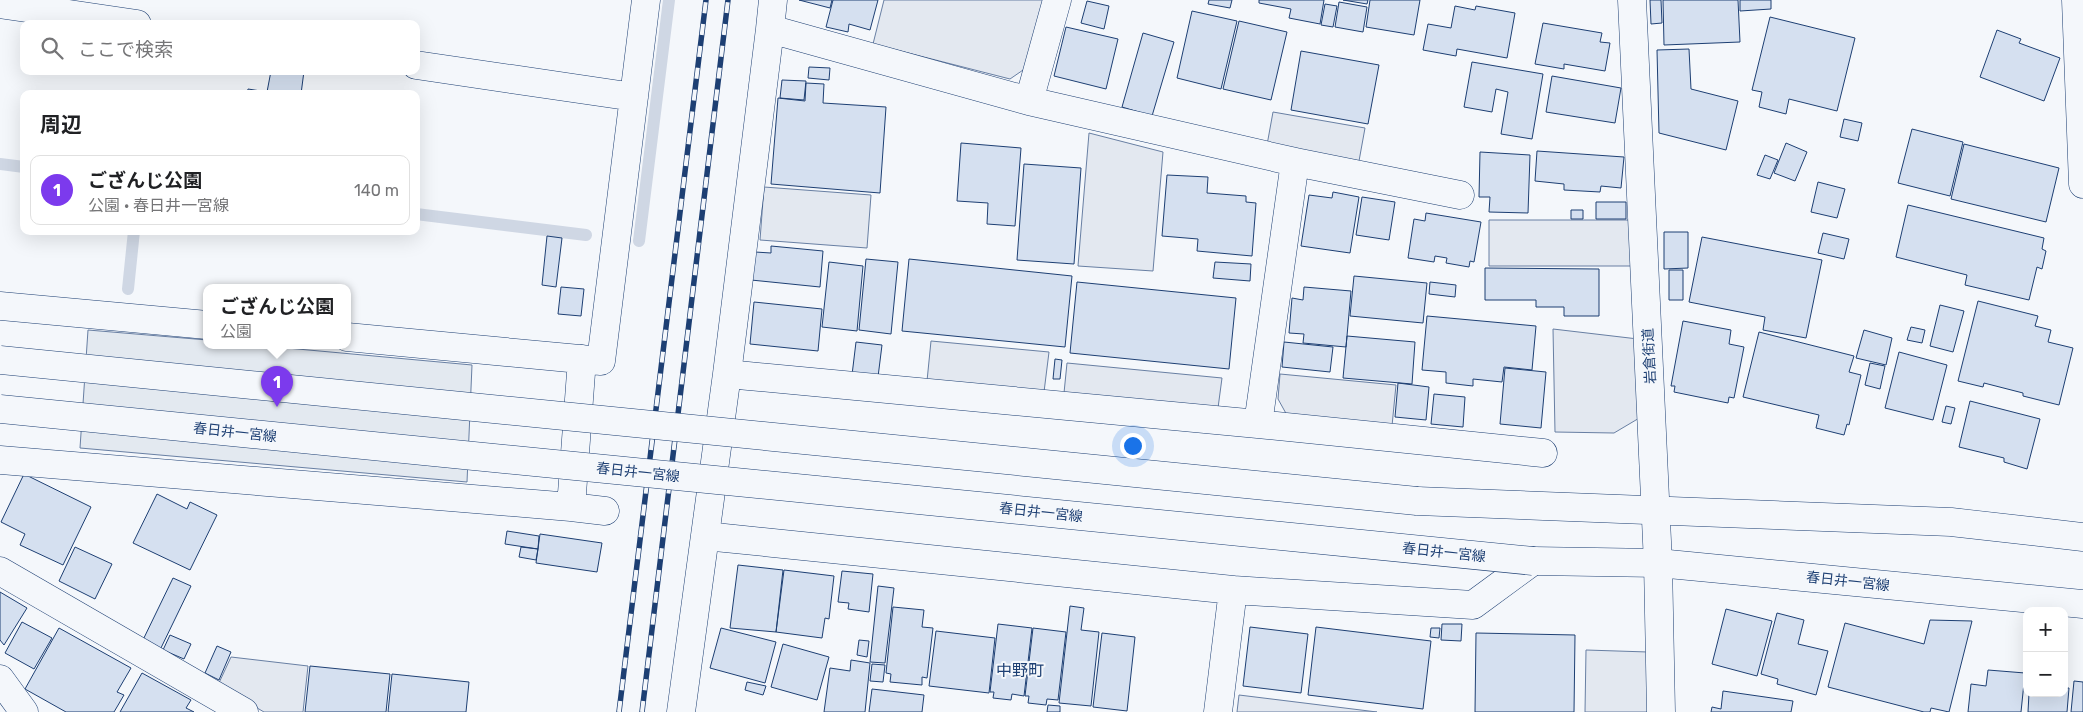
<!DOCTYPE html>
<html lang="ja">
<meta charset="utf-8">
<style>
:root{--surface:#fff;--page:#f6f6f6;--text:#202124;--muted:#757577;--line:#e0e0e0;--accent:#7c3aed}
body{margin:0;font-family:Rubik,"Noto Sans JP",sans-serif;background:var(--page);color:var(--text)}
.controls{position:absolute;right:15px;bottom:15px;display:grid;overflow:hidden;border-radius:10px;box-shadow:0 5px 20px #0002}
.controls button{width:45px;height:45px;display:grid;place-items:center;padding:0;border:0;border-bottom:1px solid var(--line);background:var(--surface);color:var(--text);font:25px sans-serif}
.you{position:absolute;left:1132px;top:445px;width:18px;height:18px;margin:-12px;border:4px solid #fff;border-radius:50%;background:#1a73e8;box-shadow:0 0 0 8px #1a73e833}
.badge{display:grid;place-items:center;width:32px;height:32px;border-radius:50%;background:var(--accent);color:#fff;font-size:16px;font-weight:700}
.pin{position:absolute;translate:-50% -41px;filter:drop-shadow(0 1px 2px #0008)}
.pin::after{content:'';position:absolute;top:26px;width:18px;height:15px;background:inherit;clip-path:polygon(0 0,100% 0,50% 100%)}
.popup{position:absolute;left:203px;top:284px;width:148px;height:65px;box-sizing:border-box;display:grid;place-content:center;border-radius:10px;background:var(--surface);filter:drop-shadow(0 1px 4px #0005);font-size:16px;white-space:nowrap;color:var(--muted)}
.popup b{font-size:19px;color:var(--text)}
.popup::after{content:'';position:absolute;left:50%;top:100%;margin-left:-10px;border:10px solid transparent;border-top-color:var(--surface)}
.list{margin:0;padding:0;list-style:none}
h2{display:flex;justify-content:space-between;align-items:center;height:65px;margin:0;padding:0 20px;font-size:21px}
h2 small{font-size:16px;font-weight:400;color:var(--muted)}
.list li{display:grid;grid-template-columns:32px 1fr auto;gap:15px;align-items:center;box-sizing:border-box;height:70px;margin:0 10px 10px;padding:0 10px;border:1px solid var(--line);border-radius:10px}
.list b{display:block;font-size:19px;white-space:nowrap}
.list p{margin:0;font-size:16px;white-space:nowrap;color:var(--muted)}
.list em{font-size:16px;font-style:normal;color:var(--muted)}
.icon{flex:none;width:28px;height:28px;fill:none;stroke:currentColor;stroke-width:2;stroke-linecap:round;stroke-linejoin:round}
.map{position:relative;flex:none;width:2083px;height:712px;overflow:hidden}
.search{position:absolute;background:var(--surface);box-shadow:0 5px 20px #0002;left:20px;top:20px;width:400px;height:55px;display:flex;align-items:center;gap:12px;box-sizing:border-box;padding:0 18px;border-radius:10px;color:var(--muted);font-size:19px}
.panel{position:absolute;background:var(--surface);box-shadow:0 5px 20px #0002;left:20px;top:90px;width:400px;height:145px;border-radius:10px}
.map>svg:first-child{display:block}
.green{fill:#e3e9f0;stroke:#687fa3}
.parking{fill:#e3e8f0;stroke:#687fa3}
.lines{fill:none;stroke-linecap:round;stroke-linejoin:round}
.stream{stroke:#cfd7e4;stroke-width:12}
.building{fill:#d5e0f0;stroke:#1d3f73}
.minor-casing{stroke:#1d3f73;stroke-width:29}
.major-casing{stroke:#1d3f73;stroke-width:29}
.minor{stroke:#f4f7fb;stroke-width:28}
.major{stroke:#f4f7fb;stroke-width:28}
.rail-casing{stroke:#1d3f73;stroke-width:5.5}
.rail{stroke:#f4f7fb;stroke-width:4;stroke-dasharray:11;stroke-linecap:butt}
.major-bridge-casing{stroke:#1d3f73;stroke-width:29;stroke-linecap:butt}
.major-bridge{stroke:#f4f7fb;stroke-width:28}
.labels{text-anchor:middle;stroke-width:4;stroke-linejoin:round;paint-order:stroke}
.street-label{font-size:14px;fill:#1d3f73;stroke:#f4f7fb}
.quarter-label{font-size:16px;fill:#1d3f73;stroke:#f4f7fb}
</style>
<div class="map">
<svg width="2083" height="712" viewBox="0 0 2083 712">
<rect width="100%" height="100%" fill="#f4f7fb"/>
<path class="green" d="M88 330 207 340V346H265L472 365 467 482 80 448Z"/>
<path class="parking" d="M884 0H1044L1026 68 1010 79 873 44Z
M1273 112 1365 128 1359 161 1267 145Z
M1089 133 1163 152 1153 271 1078 266Z
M764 187 871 195 867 248 760 240Z
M1489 220H1636V266H1489Z
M1553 329 1638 339 1641 417 1614 433 1555 432Z
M931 341 1049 352 1044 392 927 381Z
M1067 363 1222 378 1218 408 1064 393Z
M1280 374 1396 385 1392 426 1288 417 1278 399Z
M1586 650 1648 652 1649 712H1585Z
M231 657 308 666 303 712H264L218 685Z
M1239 695 1377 712H1237Z"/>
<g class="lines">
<path class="stream" d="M0 164 24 167
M416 214 586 235
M639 241 669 0
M128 289 134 231"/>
</g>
<path class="building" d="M799 0H832L830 8Z
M833 0H878L870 30 849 24 848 32 826 27Z
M1209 0H1232L1230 8 1208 4Z
M1259 0H1324L1320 24 1289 18 1291 9 1259 3Z
M1343 0H1368L1367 4Z
M1370 0H1420L1414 35 1366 27Z
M1650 0H1661L1662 23 1651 24Z
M1663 0H1738L1740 42 1664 45Z
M1740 0H1771V9L1740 11Z
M1087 1 1109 6 1104 29 1081 23Z
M1339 2 1367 7 1363 32 1335 27Z
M1325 4 1337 6 1333 27 1321 25Z
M1455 6 1475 10 1476 6 1515 13 1507 58 1457 49 1456 56 1423 50 1428 24 1451 28Z
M1192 11 1237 21 1221 89 1177 78Z
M1770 17 1855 38 1837 111 1789 99 1786 114 1759 107 1762 92 1752 90Z
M1239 21 1287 32 1271 100 1223 89Z
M1543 23 1602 33 1600 42 1610 43 1605 71 1564 64V69L1535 64Z
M1066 27 1118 39 1106 89 1054 76Z
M1997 30 2021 39 2019 43 2060 58 2044 101 1980 77Z
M1143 33 1174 42 1152 116 1122 107Z
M1689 49 1691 89 1738 101 1726 150 1659 133 1657 50Z
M1301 51 1379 65 1368 124 1291 110Z
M1472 62 1543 74 1532 139 1501 134 1508 92 1496 89 1492 112 1464 107Z
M809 67 830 68 829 80 808 78Z
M271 71H304L301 94H247L248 89 267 92Z
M1552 76 1621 88 1615 123 1546 112Z
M782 80 806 81 804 100 780 98Z
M806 83 824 84 823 103 886 107 880 193 771 184 778 98 805 101Z
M1844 119 1862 123 1858 141 1840 137Z
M1912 129 1963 142 1950 196 1898 183Z
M961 143 1021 148 1015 226 987 224 988 203 957 201Z
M1786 143 1807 152 1795 181 1774 173Z
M1964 144 2059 168 2046 222 1951 199Z
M1537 151 1624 157 1621 188 1601 186 1600 192 1564 190V184L1535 181Z
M1480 152 1530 155 1528 213 1489 212 1490 197H1479Z
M1765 155 1778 160 1770 179 1757 175Z
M1024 164 1081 168 1074 264 1017 260Z
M1167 175 1208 177 1207 193 1246 196V202L1256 203 1252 256 1197 251 1198 239 1162 236Z
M1818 182 1845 189 1837 218 1811 212Z
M1333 192 1359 197 1350 253 1301 246 1309 195 1332 198Z
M1362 197 1395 202 1389 240 1356 235Z
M1596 202H1626V219H1596Z
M1908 205 2044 238 2042 249 2046 251 2042 269 2037 267 2029 300 1965 285 1967 275 1896 257Z
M1571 210H1583V219H1571Z
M1426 213 1481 222 1474 262 1470 261 1469 267 1446 263 1447 258 1435 256 1434 262 1408 258 1414 219 1425 221Z
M1664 232H1688V268L1664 269Z
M1823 233 1849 239 1844 259 1818 253Z
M547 236 562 238 556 287 542 285Z
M1702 237 1822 260 1806 338 1763 330 1765 317 1689 302Z
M771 246 823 251 820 287 751 280 755 252 771 253Z
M866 259 898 262 891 334 859 330Z
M909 259 1072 276 1065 347 902 331Z
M829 262 863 266 857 331 822 327Z
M1215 262 1251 264 1250 281 1213 278Z
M1485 268 1599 269V316H1564V307H1536V300H1485Z
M1669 270H1683V300H1669Z
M1354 276 1427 283 1423 323 1350 316Z
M1077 282 1236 298 1229 369 1070 353Z
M1430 282 1456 285 1455 297 1429 294Z
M561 287 584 289 581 316 558 314Z
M1304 287 1351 291 1346 347 1303 343 1304 334 1289 333 1292 298 1303 300Z
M1978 301 2038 316 2035 326 2051 330 2048 342 2073 348 2059 405 2023 396V393L1984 383 1983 387 1958 381Z
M754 302 822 309 818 351 750 344Z
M1940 305 1964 311 1953 352 1930 346Z
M1427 316 1536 326 1532 370 1504 367 1502 382 1473 379V386L1446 383V372L1422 370Z
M1683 321 1731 330 1729 344 1744 347 1734 398 1729 397 1728 403 1674 392 1675 386H1671Z
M1911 327 1925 330 1922 343 1907 340Z
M1864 330 1892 338 1886 365 1856 358Z
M1759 332 1854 356 1849 372 1861 375 1849 425 1847 424 1844 435 1816 428 1819 415 1743 397Z
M1347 336 1415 342 1412 384 1343 378Z
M856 342 882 345 878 377 852 375Z
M1284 342 1333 347 1330 372 1282 367Z
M1899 352 1947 365 1933 420 1885 408Z
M1055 359 1062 360 1060 379H1053Z
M1870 363 1885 366 1880 389 1865 385Z
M1505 368 1546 372 1541 428 1500 424Z
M1398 383 1429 387 1426 420 1395 417Z
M1434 394 1465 397 1463 427 1431 424Z
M1970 401 2040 419 2027 469 2004 462V458L1959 447Z
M1946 406 1955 408 1951 424 1942 422Z
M24 474 91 507 63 565 20 545 25 534 1 522Z
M157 494 187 509 190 502 217 515 190 570 133 543Z
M507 531 539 536 538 549 505 544Z
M540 534 602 543 597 572 536 563Z
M75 547 112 564 95 599 59 581Z
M521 547 538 549 536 560 519 557Z
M738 565 783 570 776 632 730 628Z
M784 570 834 576 829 619 825 618 822 638 776 632Z
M842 571 873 574 869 612 848 609 849 603 838 602Z
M173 578 191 586 159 652 141 644Z
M878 586 894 588 885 663 870 662Z
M0 592 27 608 4 645 0 640Z
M1070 606 1084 608 1081 630 1099 632 1091 706 1059 703Z
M893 607 924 610 922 627 933 628 927 678 922 677V685L890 682 891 674 886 673Z
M1726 609 1772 621 1757 676 1712 664Z
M1777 613 1804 620 1798 644 1828 651 1816 695 1777 684 1778 679 1761 674Z
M1930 620 1972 621 1949 712 1931 708 1930 712H1924L1828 687 1845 623 1924 644Z
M22 622 52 638 34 669 5 653Z
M998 624 1032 628 1024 696 1012 694 1011 700 993 698 994 692H990Z
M1442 624H1462L1461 641 1441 640Z
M1250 627 1308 634 1301 693 1243 686Z
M1316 627 1431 641 1423 709 1308 695Z
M59 628 131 668 117 692 124 695 114 712H66L25 689Z
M721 628 776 642 765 683 710 668Z
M1033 628 1066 632 1058 700 1047 699 1046 705 1028 703 1029 696H1025Z
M1431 628H1440L1439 638 1430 637Z
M936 631 995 638 989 693 929 686Z
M1102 633 1135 637 1127 711 1093 707Z
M1476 633 1575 635 1574 712H1475Z
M170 635 191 644 184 659 163 650Z
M859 640 869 641 867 657 857 655Z
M783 644 829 657 817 700 771 687Z
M217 646 231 652 219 680 205 673Z
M851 660 870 663 865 712H824L830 668 850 671Z
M872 664 885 665 883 682 870 681Z
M310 666 390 674 386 712H305Z
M1988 670 2025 673 2021 712H1968L1971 684 1986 686Z
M142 673 191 700 186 708 194 712H120Z
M392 674 469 682 466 712H388Z
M2074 681 2083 682V712H2071Z
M747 682 766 686 763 695 745 690Z
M2064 688H2069L2067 712H2028L2029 693H2064Z
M872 689 924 695 922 712H869Z
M1723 691 1793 701 1791 712H1711L1712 707 1721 709Z
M1048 705 1060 706V712H1047Z"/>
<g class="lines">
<defs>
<path id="minor" d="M773 0 770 29 1029 101 1295 162 1258 424
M1632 0 1658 563 1661 712
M2076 0 2083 184
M0 4 137 24
M416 65 634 97
M1029 101 1057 0
M1295 162 1460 195
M0 306 207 325
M347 337 601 361 646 0
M727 374 1258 424 1543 453
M0 460 571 507 582 359
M571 507 605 511
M705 536 1233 590 1473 605 1533 561
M0 571 244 712
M0 679 24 712
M681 712 727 374 770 29
M1218 712 1233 590"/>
<path id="major" d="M1417 501 1951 522 2083 537
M1533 561 1658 563 2083 604"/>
</defs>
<use href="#minor" class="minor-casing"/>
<use href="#major" class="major-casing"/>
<use href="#minor" class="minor"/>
<use href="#major" class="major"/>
<defs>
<path id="rail" d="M619 712 706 0
M642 712 728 0"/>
</defs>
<use href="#rail" class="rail-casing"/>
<use href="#rail" class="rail"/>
<defs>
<path id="major-bridge" d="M0 360 1417 501
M0 409 1533 561"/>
</defs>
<use href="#major-bridge" class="major-bridge-casing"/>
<use href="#major-bridge" class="major-bridge"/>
</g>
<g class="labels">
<g class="street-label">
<text transform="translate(1649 356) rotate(-93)" y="5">岩倉街道</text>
<text transform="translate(235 432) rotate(6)" y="5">春日井一宮線</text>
<text transform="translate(638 472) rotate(6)" y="5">春日井一宮線</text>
<text transform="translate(1041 512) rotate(6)" y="5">春日井一宮線</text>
<text transform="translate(1444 552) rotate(6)" y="5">春日井一宮線</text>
<text transform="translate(1848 581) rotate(6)" y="5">春日井一宮線</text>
</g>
<g class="quarter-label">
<text x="1020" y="676">中野町</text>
</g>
</g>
</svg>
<div class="controls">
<button>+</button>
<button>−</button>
</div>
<div class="you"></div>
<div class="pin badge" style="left:277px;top:407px">1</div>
<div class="popup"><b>ござんじ公園</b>公園</div>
<div class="search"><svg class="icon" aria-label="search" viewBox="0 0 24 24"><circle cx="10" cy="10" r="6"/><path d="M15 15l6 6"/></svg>ここで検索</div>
<section class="panel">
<h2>周辺<small></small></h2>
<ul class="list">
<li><span class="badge">1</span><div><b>ござんじ公園</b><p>公園 · 春日井一宮線</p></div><em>140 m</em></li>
</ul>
</section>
</div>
